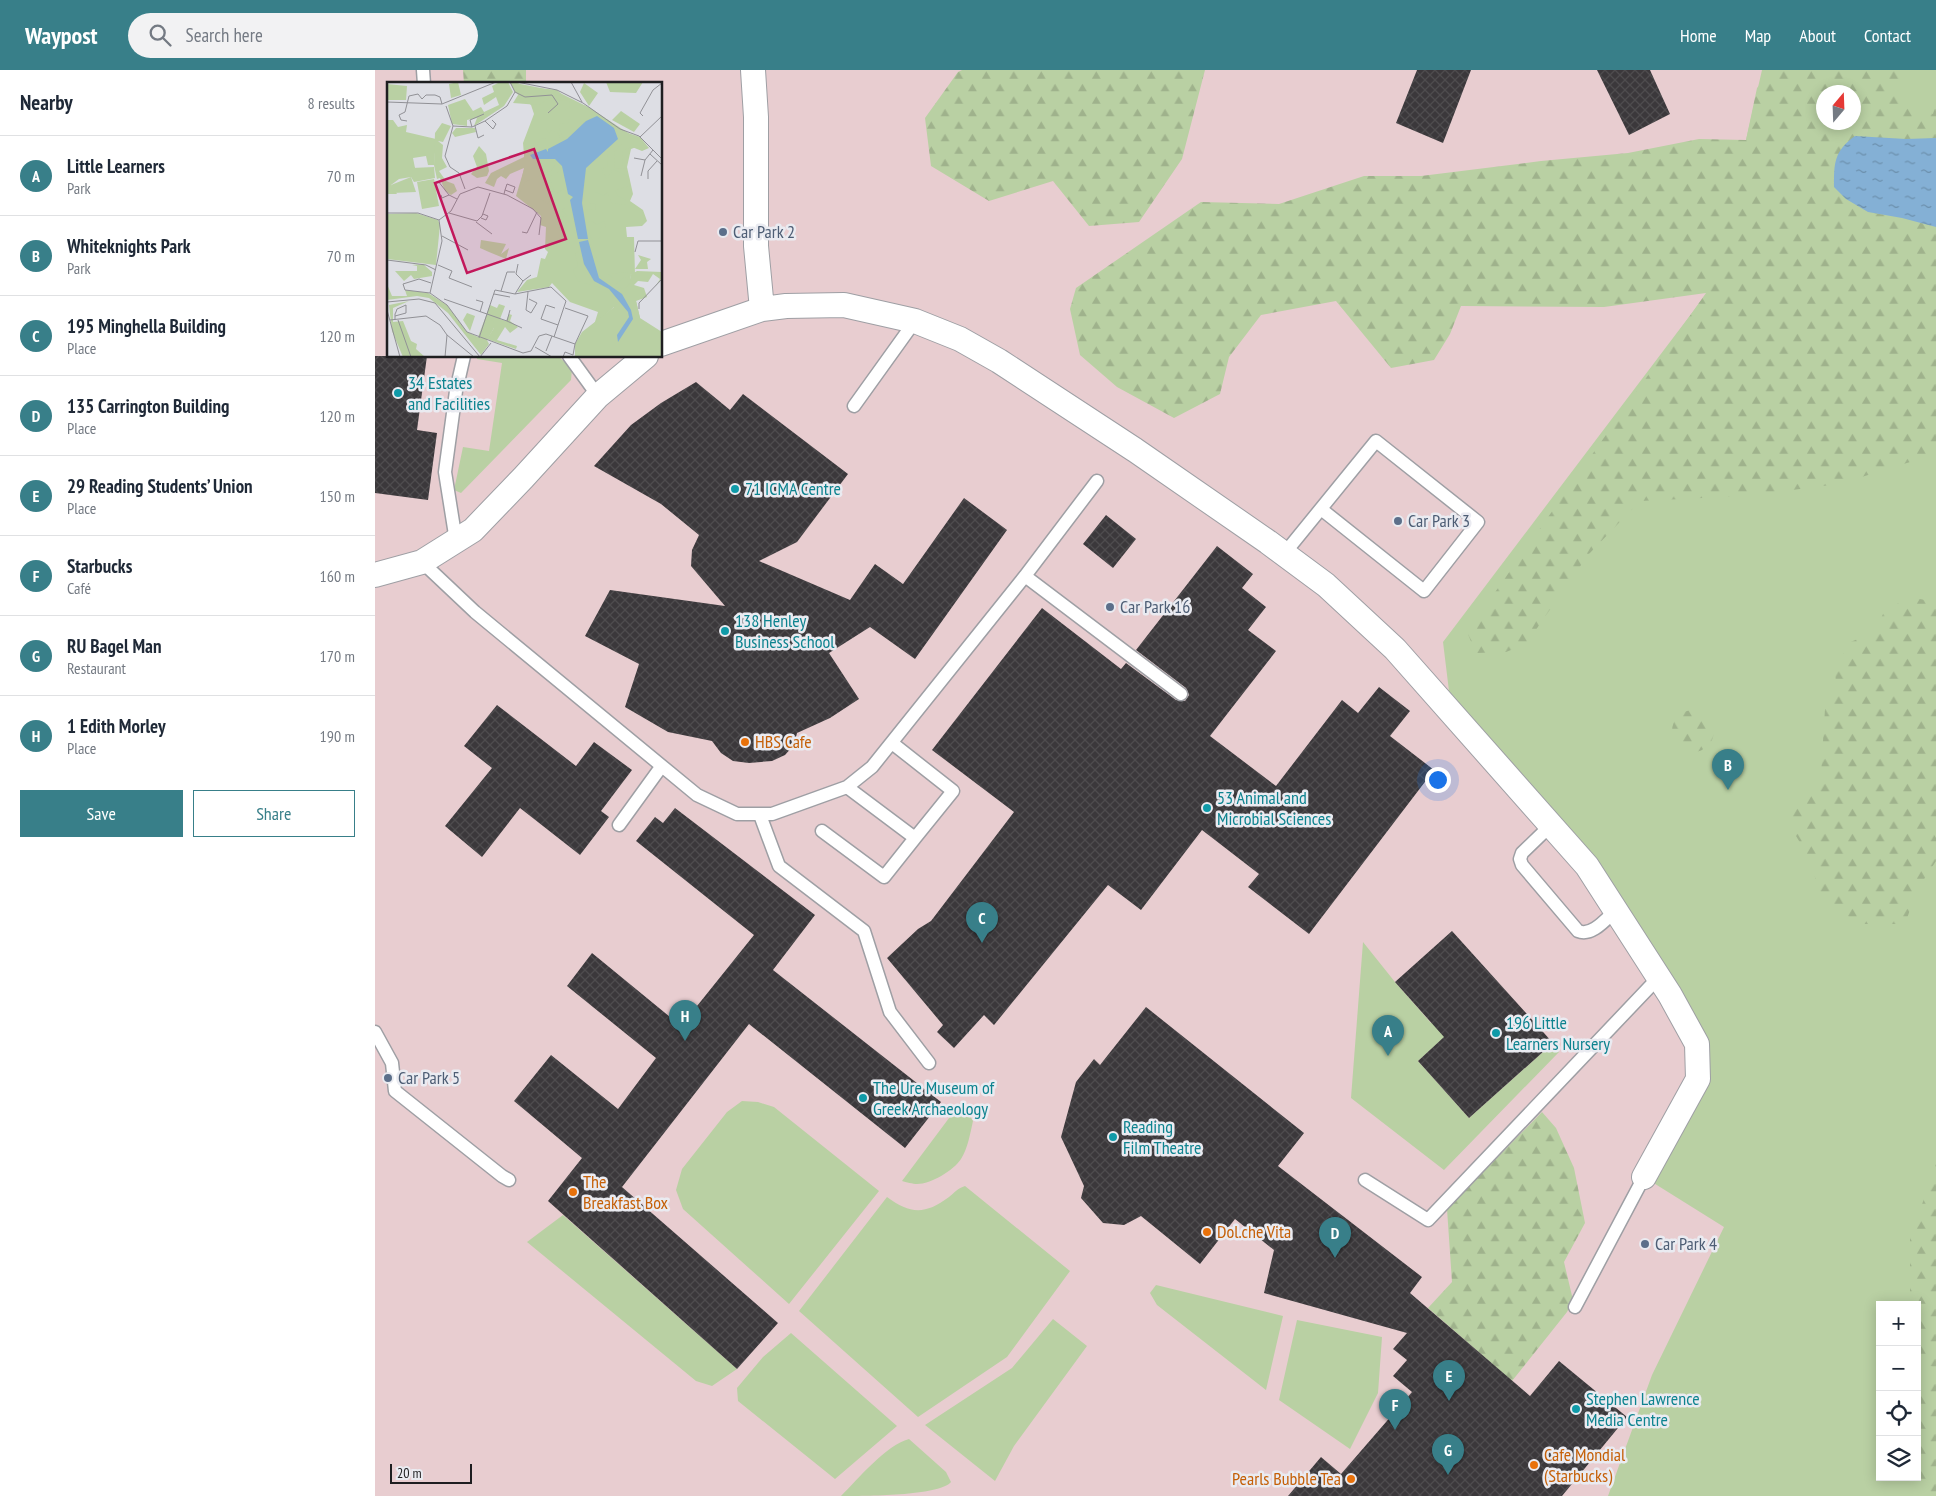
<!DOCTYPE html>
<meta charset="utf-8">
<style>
:root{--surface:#fff;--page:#f2f2f3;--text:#1f2937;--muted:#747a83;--line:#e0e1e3;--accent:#387f89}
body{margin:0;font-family:"PT Sans Narrow",sans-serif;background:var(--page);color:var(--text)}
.controls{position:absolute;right:15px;bottom:15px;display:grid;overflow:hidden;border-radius:0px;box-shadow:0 2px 12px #0003}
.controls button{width:45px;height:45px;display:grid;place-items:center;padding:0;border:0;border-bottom:1px solid var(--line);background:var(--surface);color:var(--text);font:25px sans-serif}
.compass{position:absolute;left:1441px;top:15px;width:45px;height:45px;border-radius:50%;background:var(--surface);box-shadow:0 2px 12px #0003;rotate:19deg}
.scale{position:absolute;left:15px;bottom:12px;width:82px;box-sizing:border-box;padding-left:5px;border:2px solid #1e1e20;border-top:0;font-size:14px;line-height:18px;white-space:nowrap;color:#1e1e20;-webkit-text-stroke:4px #eaebf1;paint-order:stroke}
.you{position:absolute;left:1062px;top:709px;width:18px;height:18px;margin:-12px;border:4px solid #fff;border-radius:50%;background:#1a73e8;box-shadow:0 0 0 8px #1a73e833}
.badge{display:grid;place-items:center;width:32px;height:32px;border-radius:50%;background:var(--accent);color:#fff;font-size:16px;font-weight:700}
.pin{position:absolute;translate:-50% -41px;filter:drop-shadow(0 1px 2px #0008)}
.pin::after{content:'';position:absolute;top:26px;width:18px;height:15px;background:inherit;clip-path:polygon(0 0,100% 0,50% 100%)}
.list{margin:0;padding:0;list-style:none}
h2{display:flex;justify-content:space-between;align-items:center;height:65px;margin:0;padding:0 20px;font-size:21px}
h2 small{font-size:16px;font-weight:400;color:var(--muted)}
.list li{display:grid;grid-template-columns:32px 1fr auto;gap:15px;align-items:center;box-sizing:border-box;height:80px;padding:0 20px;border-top:1px solid var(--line)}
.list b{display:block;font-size:19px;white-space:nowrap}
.list p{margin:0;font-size:16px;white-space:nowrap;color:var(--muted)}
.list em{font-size:16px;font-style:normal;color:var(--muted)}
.actions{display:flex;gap:10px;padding:15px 20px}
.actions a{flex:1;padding:11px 0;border:1px solid var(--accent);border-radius:0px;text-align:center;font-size:18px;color:var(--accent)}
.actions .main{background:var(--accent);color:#fff}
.icon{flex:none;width:28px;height:28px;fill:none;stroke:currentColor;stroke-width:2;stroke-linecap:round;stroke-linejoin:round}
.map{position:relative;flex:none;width:1561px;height:1426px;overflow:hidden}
header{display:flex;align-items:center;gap:30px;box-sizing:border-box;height:70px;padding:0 25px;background:var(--accent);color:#fff}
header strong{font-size:24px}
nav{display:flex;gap:28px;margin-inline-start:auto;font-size:18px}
.search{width:350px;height:45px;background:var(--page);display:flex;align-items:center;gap:12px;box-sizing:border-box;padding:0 18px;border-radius:28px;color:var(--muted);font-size:19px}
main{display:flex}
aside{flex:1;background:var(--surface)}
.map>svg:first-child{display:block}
.education{fill:#e8cdd0;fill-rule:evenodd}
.green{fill:#b9d0a3;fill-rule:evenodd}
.forest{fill:url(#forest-firs);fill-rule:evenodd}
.water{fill:url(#water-ripples)}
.building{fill:url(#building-cross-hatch)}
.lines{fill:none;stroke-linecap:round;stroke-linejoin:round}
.service-casing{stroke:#9e9fa4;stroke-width:15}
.minor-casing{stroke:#9e9fa4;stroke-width:26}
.service{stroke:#fff;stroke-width:12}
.minor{stroke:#fff;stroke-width:24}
.service-dot{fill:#5c6f8a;stroke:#eaebf1;stroke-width:2}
.culture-dot{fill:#0f9aa8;stroke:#eaebf1;stroke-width:2}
.food-dot{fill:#e8710a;stroke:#eaebf1;stroke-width:2}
.labels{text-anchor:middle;stroke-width:5;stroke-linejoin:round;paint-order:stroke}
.service-label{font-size:18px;fill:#4e5e75;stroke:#eaebf1;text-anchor:start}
.culture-label{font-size:18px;fill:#0d838f;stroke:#eaebf1;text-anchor:start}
.food-label{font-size:18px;fill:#c56008;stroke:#eaebf1;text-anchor:start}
.inset-road{fill:none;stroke:#919196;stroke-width:1}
.view{fill:#c2185b;fill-opacity:0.15;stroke:#c2185b;stroke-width:2.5}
.inset-edge{fill:none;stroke:#1e1e20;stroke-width:2.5}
</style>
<header>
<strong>Waypost</strong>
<div class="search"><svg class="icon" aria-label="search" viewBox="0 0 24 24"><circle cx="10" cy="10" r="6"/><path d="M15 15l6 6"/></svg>Search here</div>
<nav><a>Home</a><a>Map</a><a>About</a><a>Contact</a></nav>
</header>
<main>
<aside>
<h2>Nearby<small>8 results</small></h2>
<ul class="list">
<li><span class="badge">A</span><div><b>Little Learners</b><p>Park</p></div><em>70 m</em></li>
<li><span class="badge">B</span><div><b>Whiteknights Park</b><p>Park</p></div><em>70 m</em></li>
<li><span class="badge">C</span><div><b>195 Minghella Building</b><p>Place</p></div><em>120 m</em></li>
<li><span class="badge">D</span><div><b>135 Carrington Building</b><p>Place</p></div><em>120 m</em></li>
<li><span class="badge">E</span><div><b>29 Reading Students’ Union</b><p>Place</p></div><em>150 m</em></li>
<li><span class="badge">F</span><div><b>Starbucks</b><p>Café</p></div><em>160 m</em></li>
<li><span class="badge">G</span><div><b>RU Bagel Man</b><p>Restaurant</p></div><em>170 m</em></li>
<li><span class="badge">H</span><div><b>1 Edith Morley</b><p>Place</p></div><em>190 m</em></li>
</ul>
<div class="actions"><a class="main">Save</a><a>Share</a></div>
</aside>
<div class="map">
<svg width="1561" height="1426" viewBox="0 0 1561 1426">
<defs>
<pattern id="forest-firs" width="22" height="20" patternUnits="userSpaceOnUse" patternTransform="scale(1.25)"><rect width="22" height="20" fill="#b9d0a3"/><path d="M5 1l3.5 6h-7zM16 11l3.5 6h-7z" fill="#9fb28c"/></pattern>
<pattern id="water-ripples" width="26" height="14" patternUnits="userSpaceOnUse" patternTransform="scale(1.25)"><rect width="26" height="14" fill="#84b0d5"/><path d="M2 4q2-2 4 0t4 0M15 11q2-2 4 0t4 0" fill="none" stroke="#6b8fac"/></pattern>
<pattern id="building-cross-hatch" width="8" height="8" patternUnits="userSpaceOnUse" patternTransform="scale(1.25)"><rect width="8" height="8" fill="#3b383b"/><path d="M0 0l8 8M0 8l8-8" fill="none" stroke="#4e4c4e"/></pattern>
</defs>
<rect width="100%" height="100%" fill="#dddee4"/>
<path class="education" d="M0 0H1561V1426H0ZM14 14H286V286H14ZM1448 22H1478V52H1448ZM1505 1235H1542V1407H1505Z"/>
<path class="green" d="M1387 0H1561V1426H1233L1277 1305 1349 1157 1269 1107 1323 1009 1295 925 1115 685 1074 621 1068 572 1332 223 1371 70ZM1448 22H1478V52H1448ZM1505 1235H1542V1407H1505Z
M102 286H183L197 299 196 310 86 423 79 420 88 377 114 381 127 293 102 289Z
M988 872 1020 912 1056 953 1092 947 1043 991 1094 1048 1178 973 1184 982 1069 1100 976 1028Z
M367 1031 383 1032 399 1037 504 1121 414 1234 308 1139 301 1120 307 1099 352 1042Z
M586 1032 598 1051C595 1064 593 1078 586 1089 579 1100 556 1114 542 1114 538 1114 531 1112 527 1111Z
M590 1116 695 1201 632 1287 543 1347 424 1241 512 1127C535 1144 550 1145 574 1127 579 1123 583 1118 590 1116Z
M188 1145 362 1299 337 1316 321 1311 152 1172Z
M781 1215 908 1246 891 1320 782 1235 775 1223Z
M678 1249 712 1276 639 1376 620 1411 550 1355 637 1298Z
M922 1250 1007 1267 1003 1323 975 1379 904 1330Z
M416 1263 522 1356 460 1409 363 1331 362 1318 388 1287Z
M534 1369 571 1402 576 1412C565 1426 488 1426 466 1426 483 1409 511 1375 534 1369Z"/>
<path class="forest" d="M88 0H151V14H89Z
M587 0H830L807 89 764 152 714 156 678 111 614 131 556 96 550 48 583 2Z
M1397 0H1523L1529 29 1558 44 1561 31V68L1531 69 1459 92V117L1471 129 1493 142 1527 148 1561 157V384L1464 414 1369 426 1265 431 1213 485 1151 574 1131 582 1101 583 1092 562 1331 223 1229 237 1086 236 1075 264 1059 290 1016 298 961 231 886 245 854 287 845 324 799 348 742 317 705 285 695 239 701 218 826 132 904 134 989 106H1046L1166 91 1253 83 1324 69 1371 70 1382 18ZM1448 22H1478V52H1448Z
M1532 527 1557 531 1561 530V757L1557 761 1561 768V791L1542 820 1530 854H1487L1445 831C1440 796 1430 778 1410 750L1419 733 1446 704 1450 639 1462 625 1460 602 1473 573 1500 562 1508 544Z
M1297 661a21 21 0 1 1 42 0a21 21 0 1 1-42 0Z
M1167 1042 1181 1058 1199 1098 1210 1153 1189 1192 1198 1230 1192 1242 1137 1311 1053 1238 1077 1212 1072 1139Z
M1561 1094V1299L1542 1288V1235H1535V1169Z
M1561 1308V1426H1541L1538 1416V1407H1542V1322Z"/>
<path class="water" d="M1480 66 1531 69 1561 68V157L1527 148 1493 142 1471 129 1459 117C1459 93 1459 81 1480 66Z"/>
<path class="building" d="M1042 0H1096L1068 73 1021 53Z
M1222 0H1275L1295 44 1254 65Z
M0 286H52L42 360 62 363 53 430 0 423Z
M321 312 355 340 368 324 473 404 422 472 384 491 475 530 500 494 528 514 589 428 632 460 540 589 495 557 454 583 484 629 455 648 422 663 419 675 410 685 397 691 374 693 358 691 346 683 337 671 293 662 250 637 264 594 210 566 235 520 350 536 316 496 317 480 324 465 286 434 219 396 256 355 286 333Z
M731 445 761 469 738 498 708 474Z
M842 476 878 504 867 518 891 537 873 560 901 581 835 666 901 716 967 630 983 643 1004 617 1035 641 1015 666 1059 700 934 864 873 817 884 804 827 760 766 840 733 815 619 955 609 945 579 978 562 962 568 955 512 888 543 859 556 851 639 742 557 680 667 538 746 599 751 593 801 630 810 631 814 625 811 618 761 580Z
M122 635 201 696 219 672 257 700 226 741 234 747 205 785 145 738 107 787 70 756 117 698 89 676Z
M300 738 440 845 398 900 566 1032 530 1078 374 954 247 1117 403 1253 362 1299 173 1131 207 1088 139 1031 176 985 243 1039 281 988 192 916 217 883 306 956 379 865 261 771 280 747 288 753Z
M1077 861 1178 973 1094 1048 1043 991 1069 967 1020 912Z
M771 937 929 1063 903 1096 1047 1207 1035 1223 1155 1326 1184 1291 1252 1347 1187 1426H913L946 1387 966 1404 1037 1322 1018 1306 1032 1290 1018 1279 1032 1263 889 1223 899 1180 860 1149 825 1194 766 1146 749 1155 728 1153 706 1128 709 1116 686 1067 701 1012 719 989 725 995Z"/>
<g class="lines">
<defs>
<path id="service" d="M48 0 49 14
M194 286 223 326
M479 336 540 251
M81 471 70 402 81 321 89 286
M909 484 1001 371 1103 452 1049 521 946 439
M47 492 100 542 322 725 362 744H397L472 717 497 697 650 506 722 411
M650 506 806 624
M472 717 540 768 578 721 517 673
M385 745 404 796 489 861 515 942 554 993
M244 755 286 697
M1176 755 1147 783 1145 789 1147 795 1203 861C1217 867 1231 849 1241 840
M447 761 509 807 540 768
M0 962 17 993 20 1021 127 1106 134 1110
M990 1110 1053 1150 1284 907
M1200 1237 1269 1107"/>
<path id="minor" d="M378 0 381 47V176L387 239
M286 274 387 239 411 236 469 235 540 251 585 269 624 291 760 380 893 472 951 515 1020 579 1212 796 1295 925 1322 974 1323 1009 1269 1107
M0 505 47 492 98 460 148 408 223 326 271 286"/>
</defs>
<use href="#service" class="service-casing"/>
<use href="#minor" class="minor-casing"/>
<use href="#service" class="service"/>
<use href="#minor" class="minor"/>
</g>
<g class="service-dot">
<circle cx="348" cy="162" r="5"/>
<circle cx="1023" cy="451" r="5"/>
<circle cx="735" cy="537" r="5"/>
<circle cx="13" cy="1008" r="5"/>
<circle cx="1270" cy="1174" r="5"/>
</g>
<g class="culture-dot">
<circle cx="23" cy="323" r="5"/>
<circle cx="360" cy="419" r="5"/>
<circle cx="350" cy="561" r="5"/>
<circle cx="832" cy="738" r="5"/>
<circle cx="1121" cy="963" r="5"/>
<circle cx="488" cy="1028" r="5"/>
<circle cx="738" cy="1067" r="5"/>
<circle cx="1201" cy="1339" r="5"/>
</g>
<g class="food-dot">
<circle cx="370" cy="672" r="5"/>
<circle cx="198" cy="1122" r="5"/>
<circle cx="832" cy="1162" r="5"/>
<circle cx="1159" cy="1395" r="5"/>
<circle cx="976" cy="1409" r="5"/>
</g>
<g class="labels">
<g class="service-label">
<text x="358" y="168">Car Park 2</text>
<text x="1033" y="457">Car Park 3</text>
<text x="745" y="543">Car Park 16</text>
<text x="23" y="1014">Car Park 5</text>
<text x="1280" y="1180">Car Park 4</text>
</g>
<g class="culture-label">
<text x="33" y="319">34 Estates<tspan x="33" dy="21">and Facilities</tspan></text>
<text x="370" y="425">71 ICMA Centre</text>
<text x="360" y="557">138 Henley<tspan x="360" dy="21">Business School</tspan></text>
<text x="842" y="734">53 Animal and<tspan x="842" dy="21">Microbial Sciences</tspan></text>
<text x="1131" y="959">196 Little<tspan x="1131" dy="21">Learners Nursery</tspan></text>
<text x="498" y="1024">The Ure Museum of<tspan x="498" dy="21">Greek Archaeology</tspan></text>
<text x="748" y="1063">Reading<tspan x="748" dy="21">Film Theatre</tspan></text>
<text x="1211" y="1335">Stephen Lawrence<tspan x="1211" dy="21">Media Centre</tspan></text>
</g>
<g class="food-label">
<text x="380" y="678">HBS Cafe</text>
<text x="208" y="1118">The<tspan x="208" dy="21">Breakfast Box</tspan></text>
<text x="842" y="1168">Dol.che Vita</text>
<text x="1169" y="1391">Cafe Mondial<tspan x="1169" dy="21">(Starbucks)</tspan></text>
<text x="966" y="1415" text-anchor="end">Pearls Bubble Tea</text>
</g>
</g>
<g transform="translate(12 12)">
<rect width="275" height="275" fill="#dddee4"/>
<path d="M71 0 74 13 64 16 62 2ZM123 0 169 9 203 26 258 62 244 67 240 85 246 112 243 119 256 128 260 139 255 144 239 145 240 155H247L248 192 243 193 253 236 227 267V225L207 243 211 230 183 220 165 201 162 205 130 210 140 198 150 195 154 176 158 177 161 170 158 167 159 145 153 143 154 134 129 114 138 84 136 61 147 32 144 23 128 10ZM219 0H256L249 11 223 10ZM0 2 20 4 19 18H0ZM0 38H6L11 45 20 43 19 50 49 57 47 83H41L39 74 26 76 28 86H25L47 85 48 96 27 100 24 95 12 97 4 103 10 112H0ZM47 97 52 124 35 127 30 100ZM29 131 51 138 53 143 49 183 0 177V132ZM94 158 119 162 114 172 122 166 119 177 102 170 104 165 102 170 93 166ZM112 222 118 224 113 237 119 239 122 232 125 233 123 239 131 245 123 251 118 245 110 258 130 264 129 267 100 257 107 246 97 239 103 223 110 226Z" fill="#b9d0a3"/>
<path d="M113 0H121L126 10 117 24 87 44 90 36 80 38V44L65 42 61 23 78 17 86 29 94 25 97 30 112 23 109 15 97 23 95 16 107 10 105 4ZM128 0 139 5 170 8 181 18 172 19 165 14 152 23 126 21 131 13ZM182 17 203 26 235 49 253 55 262 66 255 69 245 65 236 68 235 83 240 87 228 86 227 71 235 61H229L232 55 227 46 210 34 199 39 177 58 172 46 173 42 181 41 183 34 177 28 183 25ZM55 41 64 44 56 60 51 59 56 63 55 76 60 85 52 89 59 99 67 102 70 109 64 113 58 109 53 96 50 97 47 83 48 51ZM69 46H88L89 50 68 55 65 51ZM159 46 162 52 164 48 170 50 175 59 161 66V70L158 68 144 73 146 77H168L175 84 181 112 186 115 183 118 189 158 182 155 178 158 171 141V135L181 134 175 129 178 125 171 118 179 110 178 106 169 112 162 96 173 88 168 83 164 89 138 100 131 114 137 86 123 92 119 97 114 94 110 97 107 105 98 101 104 91 137 75 138 68 148 69 153 57 159 56ZM227 62V67L220 68 221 84 214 87 220 97 226 87 242 95 243 104 228 108 231 114 239 118 238 123 225 121 220 110 217 114 209 110 202 112V116L203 121 209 122 208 128 195 127 199 86ZM92 64 99 72 102 89 100 94 90 96 84 92 90 85 86 74ZM24 95 29 110 6 111 4 103ZM160 99 166 109 161 122 154 117V105ZM206 139 209 143 217 139 219 145 214 146 212 156 205 158 198 141ZM201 158 213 184V195L224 202 227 197 221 192 240 190 242 198 237 195 228 203 230 205 238 207 244 200 243 193 250 189 275 190V196L268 205 273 197 266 192 261 200 251 199 247 203 257 206 260 215 249 219 253 236 275 250V274L188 275V262L195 250 231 222 234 221 242 235 230 253 231 260 246 237 235 212 212 196ZM192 160 196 180 207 199 221 208 191 199 186 189 191 183 188 172 192 169ZM251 173 264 177 260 180 261 187H248L254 178ZM36 182 45 190V194L27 197 24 193 17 199 8 189H30V184L25 183ZM0 202 5 214H20L18 208 41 211 60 223 80 250 91 255 97 239 101 236 106 239 107 246 100 258 102 262 94 273 61 231 42 216 30 214 0 218ZM22 219 6 226V240L16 239 24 259 30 262 29 267 38 275H16L5 249 2 223ZM80 231 88 234 83 249 76 238Z" fill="#b9d0a3"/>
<path d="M197 1 211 11 202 24 193 10ZM234 29 253 42 247 50 225 38Z" fill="#b9d0a3"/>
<path d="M210 34 227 46 231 57 199 86 195 121 201 157H191L183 118 186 115 181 112 175 84 168 77H146L143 73 159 67 161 70V67L180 57 199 39ZM201 158 212 196 235 212 244 228 246 237 231 260 230 253 242 235 241 230 222 207 207 199 197 182 192 160Z" fill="#84b0d5"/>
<path class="inset-road" d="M123 0 128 10 138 15 165 13 171 22 161 31M130 0 170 8 196 21 233 47 252 54 275 77M184 0 195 20M35 17 39 13H48L53 15 55 22M0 20 55 22 109 0M59 24 66 44 58 74 63 85 72 91 78 107M256 34 253 31 266 8 275 1M20 39 14 38 12 33 18 30 22 14 31 12 35 17M98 39 106 47 109 42 105 38M66 44 85 45 98 39 120 24 128 10M88 44 91 56 97 53M85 45 83 38 97 32M253 55 275 34M263 72 275 83M247 76 258 78 266 68M254 94 258 78M261 97V89L270 79M51 99 62 113M117 112 118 108 120 102 128 105 126 111 118 108M54 113 55 116 62 113 70 117M0 131H31L52 138 55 159 43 211 60 223 80 250 136 271 144 269 152 254 159 252 188 262 186 273 178 270 176 275M62 131 90 139 95 134 103 111M94 136 99 138 101 134 96 132M52 138 64 129 73 112 91 105 120 113 146 127 154 136 152 153M89 140 105 152M135 150 140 151 150 130M55 154 81 168M248 170 251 159H275M0 178 39 183 49 188M131 182 129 192 136 199M51 183 65 189 62 196 85 205M114 209 120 190H128M141 210 139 228 144 231 150 221 142 217M43 211 18 208 16 202 32 197 44 201M107 212 123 215M128 212 136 199 144 193M57 217 120 239 123 228M89 218 96 220 93 230M0 220 32 217 48 221 93 275M168 226 159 223 154 237 171 243M178 226 201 234 188 262M252 227V221L275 197M0 228 13 275M8 234 19 231V223L10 227 9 230 8 232V238M3 238 39 234 53 243 60 253 58 275M11 238 24 275M120 239 135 246M60 253 87 275M92 256 108 208 128 212 164 205 179 219 167 255M148 265 165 275M159 269 165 254M93 275 104 261"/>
<path class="view" d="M147 67 179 157 80 191 48 101Z"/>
<rect width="275" height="275" class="inset-edge"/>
</g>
</svg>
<div class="controls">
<button>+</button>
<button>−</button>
<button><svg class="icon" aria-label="locate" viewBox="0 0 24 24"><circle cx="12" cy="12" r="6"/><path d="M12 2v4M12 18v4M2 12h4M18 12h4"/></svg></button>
<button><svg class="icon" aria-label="layers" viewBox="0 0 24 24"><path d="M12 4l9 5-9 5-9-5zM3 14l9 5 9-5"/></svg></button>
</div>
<svg class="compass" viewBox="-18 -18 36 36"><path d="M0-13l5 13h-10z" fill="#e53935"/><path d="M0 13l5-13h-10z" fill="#747a83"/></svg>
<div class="scale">20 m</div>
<div class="you"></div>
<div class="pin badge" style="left:1013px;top:986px">A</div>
<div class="pin badge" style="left:1353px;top:720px">B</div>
<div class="pin badge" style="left:607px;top:873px">C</div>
<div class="pin badge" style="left:960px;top:1188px">D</div>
<div class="pin badge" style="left:1074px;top:1331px">E</div>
<div class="pin badge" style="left:1020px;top:1360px">F</div>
<div class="pin badge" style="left:1073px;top:1405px">G</div>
<div class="pin badge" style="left:310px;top:971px">H</div>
</div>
</main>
